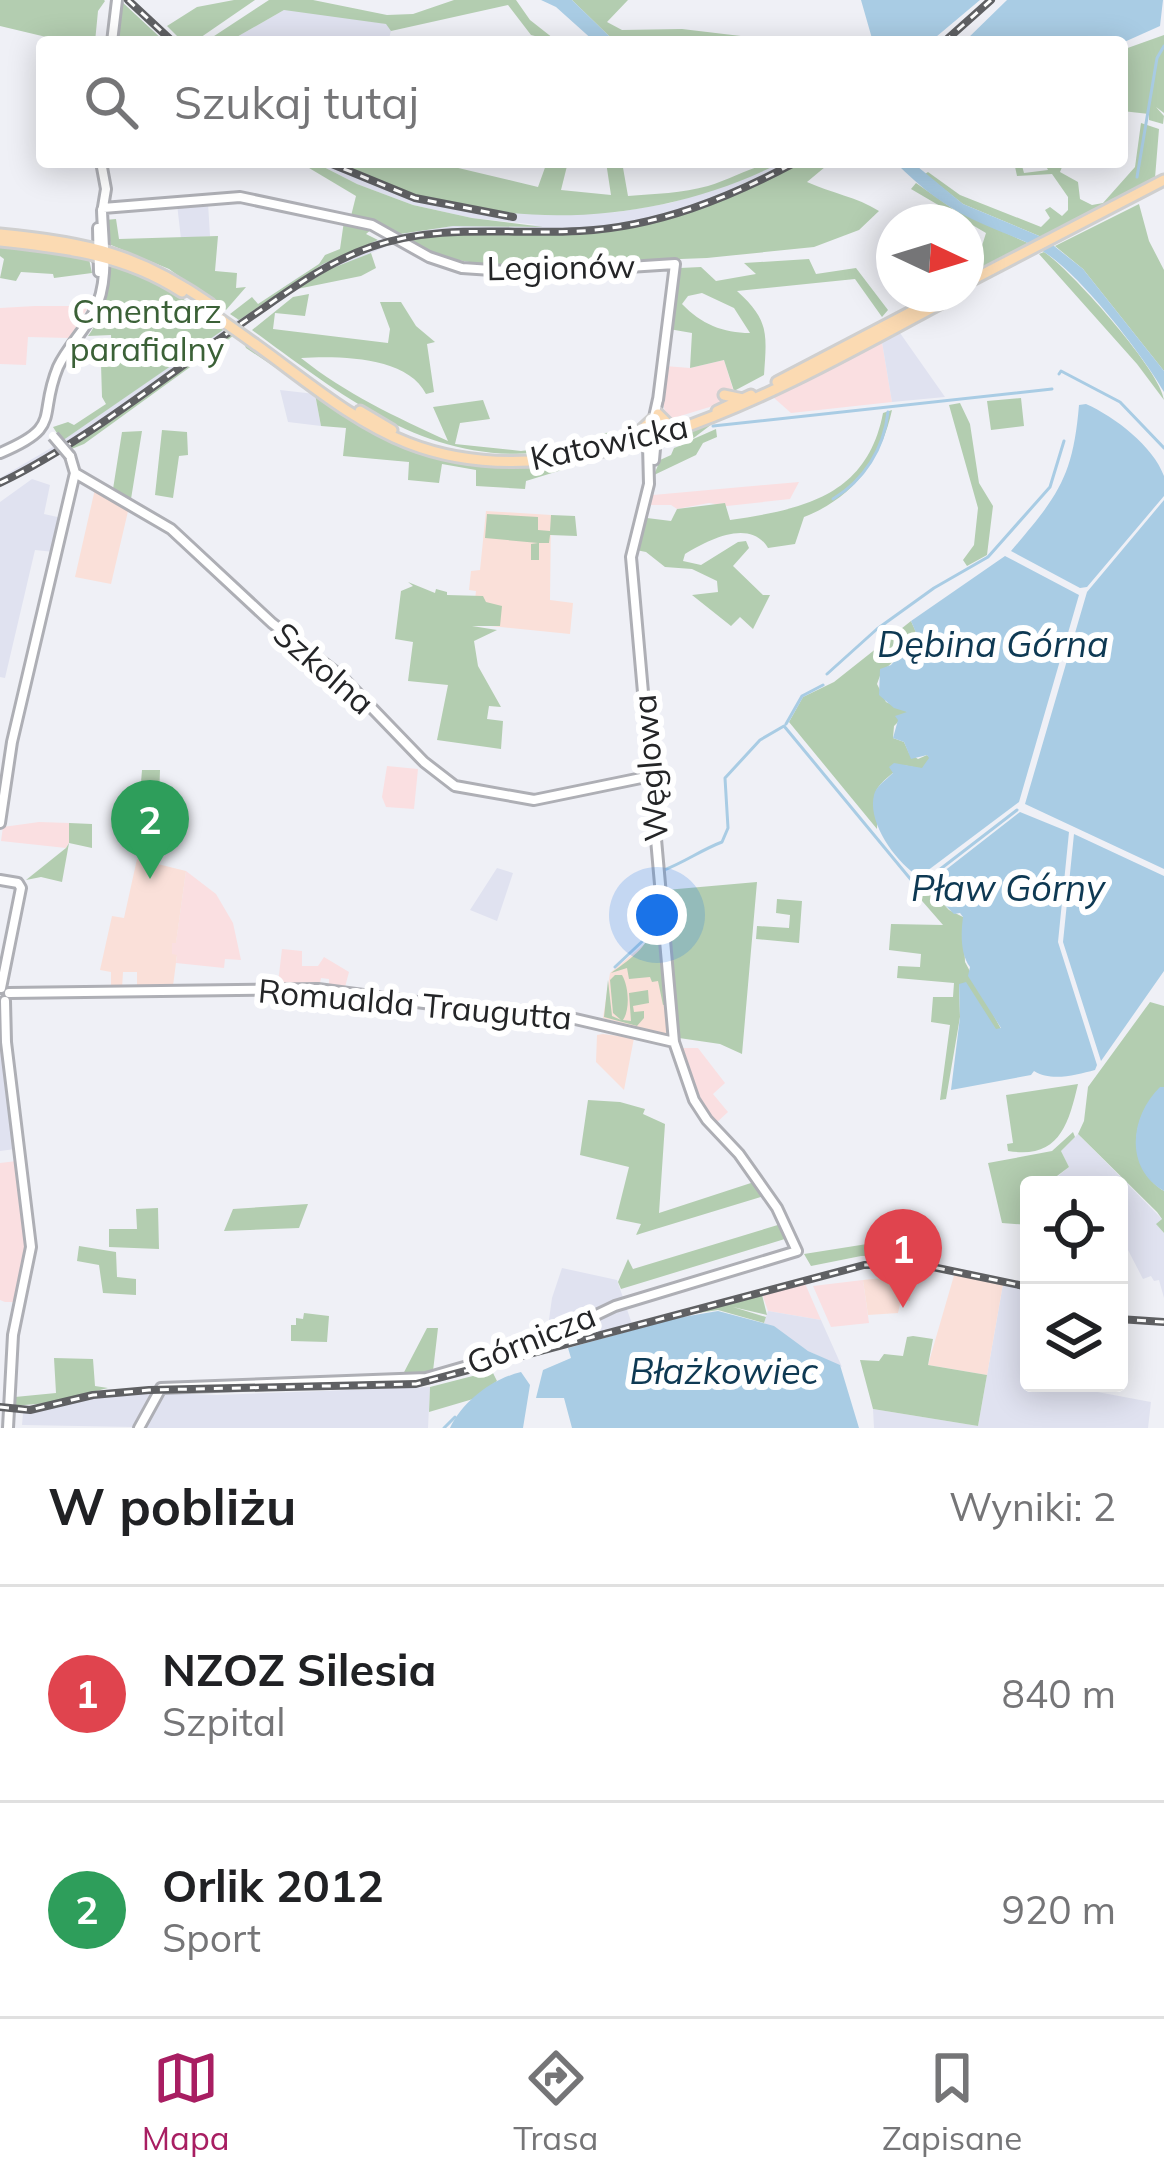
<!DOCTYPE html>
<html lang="pl">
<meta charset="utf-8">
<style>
:root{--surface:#fff;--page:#f2f2f2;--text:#202124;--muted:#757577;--line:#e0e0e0;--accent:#a81e62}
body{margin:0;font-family:Mulish,sans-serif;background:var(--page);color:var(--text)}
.controls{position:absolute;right:36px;bottom:36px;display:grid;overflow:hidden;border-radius:12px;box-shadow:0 6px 30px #0003}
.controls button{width:108px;height:108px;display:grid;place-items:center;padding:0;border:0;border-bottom:3px solid var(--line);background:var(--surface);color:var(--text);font:60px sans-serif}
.compass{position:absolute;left:876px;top:204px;width:108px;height:108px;border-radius:50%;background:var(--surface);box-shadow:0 6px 30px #0003;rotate:94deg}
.you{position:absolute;left:657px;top:915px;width:42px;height:42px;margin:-30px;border:9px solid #fff;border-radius:50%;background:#1a73e8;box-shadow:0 0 0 18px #1a73e833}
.badge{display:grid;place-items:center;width:78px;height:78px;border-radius:50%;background:var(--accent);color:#fff;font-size:39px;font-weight:700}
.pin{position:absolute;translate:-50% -99px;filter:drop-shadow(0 3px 6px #0008)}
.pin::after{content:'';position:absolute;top:63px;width:42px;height:36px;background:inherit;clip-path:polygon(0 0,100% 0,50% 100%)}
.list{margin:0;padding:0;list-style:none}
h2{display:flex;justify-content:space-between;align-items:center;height:156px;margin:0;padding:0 48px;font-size:51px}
h2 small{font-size:39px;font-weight:400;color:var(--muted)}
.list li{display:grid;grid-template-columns:78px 1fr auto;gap:36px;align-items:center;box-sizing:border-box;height:216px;padding:0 48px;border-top:3px solid var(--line)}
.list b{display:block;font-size:45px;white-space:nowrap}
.list p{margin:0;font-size:39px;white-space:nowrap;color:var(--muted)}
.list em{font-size:39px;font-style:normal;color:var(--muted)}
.icon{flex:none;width:66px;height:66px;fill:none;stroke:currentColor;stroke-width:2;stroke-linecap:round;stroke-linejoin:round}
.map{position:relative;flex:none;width:1164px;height:1428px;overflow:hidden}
.search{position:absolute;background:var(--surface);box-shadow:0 6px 30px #0003;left:36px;right:36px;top:36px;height:132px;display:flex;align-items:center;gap:30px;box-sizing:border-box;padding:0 42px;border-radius:12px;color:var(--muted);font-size:45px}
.sheet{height:588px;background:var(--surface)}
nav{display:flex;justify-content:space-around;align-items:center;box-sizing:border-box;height:168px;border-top:3px solid var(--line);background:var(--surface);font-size:33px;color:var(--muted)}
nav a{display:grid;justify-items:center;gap:6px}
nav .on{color:var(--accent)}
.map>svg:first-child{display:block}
.commercial{fill:#fadfe1}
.built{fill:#e0e2f0}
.education{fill:#fae0d9}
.green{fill:#b3cdb0;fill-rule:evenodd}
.water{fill:#a9cce4}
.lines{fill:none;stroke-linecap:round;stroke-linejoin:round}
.stream{stroke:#a9cce4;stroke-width:3}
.secondary-casing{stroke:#aeafb5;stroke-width:14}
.primary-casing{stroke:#cfcfcf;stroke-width:15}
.secondary{stroke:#fff;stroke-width:8}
.primary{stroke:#fbdab2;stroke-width:9}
.rail-casing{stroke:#5f6063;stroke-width:8}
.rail{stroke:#fff;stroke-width:3;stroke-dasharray:9;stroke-linecap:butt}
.secondary-bridge-casing{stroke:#aeafb5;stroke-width:14;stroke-linecap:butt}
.primary-bridge-casing{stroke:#cfcfcf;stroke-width:15;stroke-linecap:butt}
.secondary-bridge{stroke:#fff;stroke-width:8}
.primary-bridge{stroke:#fbdab2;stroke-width:9}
.labels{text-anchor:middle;stroke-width:12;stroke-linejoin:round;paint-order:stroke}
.street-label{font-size:33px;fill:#242527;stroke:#fff}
.park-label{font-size:33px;fill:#3b6137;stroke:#fff}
.water-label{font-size:36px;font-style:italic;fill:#0e3953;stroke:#fff}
</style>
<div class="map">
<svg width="1164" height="1428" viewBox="0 0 1164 1428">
<rect width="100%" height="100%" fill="#eff0f6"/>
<path class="commercial" d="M35 306H89L69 338 28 337 26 365 0 364V308Z
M882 342 892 402 791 413 773 397Z
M724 360 736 399 667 420 662 399 665 366 690 368Z
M799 482 790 499 727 506 709 503 677 509 671 505H650L653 495Z
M387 766 418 769 414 809 386 807 382 797Z
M39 822 69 823V843L66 848 1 841 3 827Z
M186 871 216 894 233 923 241 960 225 959 224 968 176 963 177 956 171 955 172 942H176Z
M282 949 302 951V966H318L324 957 349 972 345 987 329 985V979L321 978 320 983H278Z
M683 1048H698L725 1083 713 1094 728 1112 715 1124 692 1087 680 1051Z
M17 1161 28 1248 16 1302H5L0 1300V1163Z
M803 1279 821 1320 768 1311 761 1291Z
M863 1280 869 1323 831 1327 813 1286Z"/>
<path class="built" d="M297 9 387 24 391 31 388 42H228L284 10Z
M314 162H333L393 188 450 204 492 212 559 215 618 212 670 203 719 188 782 162H801L699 209 632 228 585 234 464 233 407 240 400 234 453 226 539 225 472 218 413 205 357 184Z
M208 203 210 236 181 239 177 204Z
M389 236 396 242 314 278 52 457 0 486V478L56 445 297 278 331 259Z
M900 333 945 397 892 402 882 342Z
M280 390 315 394 321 426 288 422Z
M32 479 50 485 44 514 62 518 54 552 35 550 5 678 0 677V502Z
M497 868 513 873 497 921 470 910Z
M0 1045H4L15 1149 0 1151Z
M1078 1134 1162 1219 1157 1225 1164 1233V1298L1159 1280 1154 1281 1151 1276 1143 1279 1128 1250 1119 1256V1185H1074L1071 1181 1063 1185 1057 1177 1069 1167 1061 1151Z
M562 1268 617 1280 632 1324 545 1348 552 1298Z
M1003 1284 1029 1290V1383H1093L1092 1391 1151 1402 1148 1428H874L873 1409 978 1426Z
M768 1311 821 1320 842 1367 808 1351 764 1323Z
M430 1387 428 1428H146L147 1419 164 1393 217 1395Z
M152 1393 135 1427 22 1425 23 1413 103 1396Z"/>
<path class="education" d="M95 489 129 507 111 584 75 577Z
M486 511 551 515 550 600 573 603 570 634 472 624 476 591 469 590 471 571 480 570Z
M137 859 186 871 176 943H172V954L177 955 173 986 137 987V972H123L122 989 111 988V972L100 970 112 916 124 918Z
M661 930 670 1032 667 1035 603 1018 610 973Z
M603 1034 634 1038 624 1090 596 1062 597 1035Z
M955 1272 1003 1284 987 1375 928 1365Z
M902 1276 911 1282 910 1301 901 1300 898 1313 868 1315 863 1280Z"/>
<path class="green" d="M0 0H104L105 1 98 11 95 42 63 41 0 26Z
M120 0 165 42H115Z
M234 0H255L194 42H183L167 26 197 7Z
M269 0H313L387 15 413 14 454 0H516L530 20 558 42 531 35 508 5 391 31 386 24 284 10 228 42H205Z
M572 0H628L607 22 622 30 682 29 791 42H626L609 36Z
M1164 35V113L1156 107 1164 116 1163 124 1149 120V114L1122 111V50Z
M1141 123 1159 129 1155 178 1129 196 1044 238 963 204 925 174 928 172 960 195 1041 227 1050 218 1045 210 1050 207 1062 216 1068 210V197L1052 174 1017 176 1014 162H1021L1024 173 1048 170 1044 162H1064L1060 172 1078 182 1080 199 1092 205 1103 203 1135 167Z
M299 162H314L357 184 413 205 472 218 543 227 453 226 400 234 351 216 356 196Z
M333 162H433L538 187 547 162H568L561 190 611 195 606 162H622L628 196C654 194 683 193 708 186 733 179 759 162 782 162 642 233 473 233 333 162Z
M801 162H831L807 182C831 193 857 197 879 211L859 230 814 247 707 258 492 266 435 256 407 240C465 230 523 237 583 234 661 230 732 197 801 162Z
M916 183 953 209 1030 244 966 279V254L980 252 986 233 911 189Z
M1139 204 1149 241 1164 270V371L1083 269 1055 246Z
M116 219 119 239 218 236 215 271 237 273 236 288 246 287 226 310 169 269 111 245 105 220Z
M344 221 374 227 366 234 378 240 323 264 239 320 230 314 252 297 258 304 319 264 325 255 340 249Z
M0 244 74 253 93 259 97 271 89 259 92 273 54 278 53 274 21 272 16 281 0 278 4 259 0 256Z
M1044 252C1071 270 1161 371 1164 400L1137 364 1039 254Z
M371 253 376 268 361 276 297 289 330 269Z
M809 259 816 274 856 268 888 310 882 317 855 279 737 291C769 320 767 333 764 375L734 391 724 360 690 368 692 333 669 329 680 268 701 267 716 281 756 274 744 263ZM702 293 734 308 750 333C723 333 701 324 682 304L688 296Z
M112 264 157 281 226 328 62 441 53 427 68 422 74 425 106 404 102 397 101 364 112 362 111 335 88 336C106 314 97 288 112 264Z
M309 294 305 316 275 313 273 329 388 343 390 329 380 302H401L416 326 435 342 427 344 434 392 426 394C407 356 339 356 301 358 346 394 396 417 448 441L433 407 483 400 490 419 460 423 455 444 521 451 567 445V441L572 443 605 433 635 431C602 438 569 451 535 453 422 462 338 392 252 330L293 297Z
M234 331 233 336 84 444 69 450 67 447Z
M242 339C336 404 402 470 524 467 564 466 604 443 643 445L526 481 525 489 476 486V470L442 464 439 483 408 480 409 462 343 456 346 428 321 426 315 394 246 348Z
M1021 398 1024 426 991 430 987 401Z
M960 403 970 424 979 483 993 506 987 555 967 566 963 560 974 545 978 508 949 405Z
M892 410C881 460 853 498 804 517L795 544 768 548C750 518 708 540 685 554L683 561 701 565 738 542 746 541 749 548 733 566 763 595H770L753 629 740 617 731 626 692 595 718 592 717 581 692 569 665 567 646 552 636 550 647 518 671 521 677 509 725 503 730 520C804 509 867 496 883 413Z
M712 424 691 440 716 429 717 437 703 443 696 455 654 475 660 460 671 455 674 448 690 442 660 446 663 440Z
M162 430 187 432 188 455 179 456 173 498 155 495Z
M142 431 131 499 113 489 122 432Z
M487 514 538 517V530L550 531 551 515 575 516 577 536 550 535 549 543H539V560H531V544L538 543 485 538Z
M408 582 435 593 436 589 447 592V595L483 596 486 602 502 606 500 626H472L497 630 474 641 478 666 501 707 489 706 487 719 503 721 501 749 437 740 448 685 408 681 413 642 395 639 401 591 413 586Z
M911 621 927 657 902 653 881 673 877 684 886 702 908 712 894 726 893 738 904 742 909 753 918 759 927 755 930 758 923 769 903 765C863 796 879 788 877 829L789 722 803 697 834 682Z
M142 770H160L157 859 135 855Z
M69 823 92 824V848L69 843 62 882 41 877 26 880 66 848 69 843Z
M757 882 742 1054 720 1044 679 1038 666 890Z
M925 886 936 890 935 895 949 910 963 917 965 962 1001 1029 996 1030 959 984 960 1017 946 1099 940 1100 950 1025 931 1022 933 997H953L954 983 897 978 898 966 920 967 921 954 889 950 891 924 943 925 916 894Z
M777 899 802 901 799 943 756 939 757 926 789 928 790 915 776 913Z
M655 916H659L667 1004 663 1005 658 981 652 982 650 977 629 979 627 968 611 973C633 957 652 945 655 916Z
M615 975H622C629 987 630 1010 623 1020L631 1021 629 993 648 990 649 1003 633 1006 634 1012 644 1011V1018L637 1026 604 1017 608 980 612 1016 621 1020 613 1013 610 980Z
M1150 1002 1164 1006V1087C1131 1111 1124 1167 1164 1191V1233L1156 1224 1162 1219 1157 1212 1078 1134 1084 1121 1088 1087Z
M1078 1084C1068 1127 1058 1159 1008 1151L1007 1144 1013 1143 1006 1095Z
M588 1100 620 1102 645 1109 643 1114 665 1124 659 1213 754 1182 764 1196 636 1235 641 1224 616 1219 629 1167 580 1155Z
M1073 1132 1075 1137 1061 1151 1069 1167 1057 1176 1063 1185H1029V1225L1002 1223 988 1163 1052 1151Z
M308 1204 299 1228 224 1231 233 1209Z
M158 1208 159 1249 109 1247V1229H137L136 1209Z
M781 1224 788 1238 621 1289 618 1282 628 1259 633 1269Z
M924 1242 925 1255 861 1256 811 1266 804 1254 867 1244Z
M79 1246 116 1252 117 1277 136 1279V1295L103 1293 99 1265 77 1261Z
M761 1291 767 1315 733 1307 766 1317 764 1323 718 1310 678 1316Z
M304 1313 329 1316 327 1342 291 1341V1325H296V1318L303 1319Z
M427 1328H438L433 1371 401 1378Z
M913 1336 933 1339 928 1365 987 1375 978 1426 873 1409 860 1360 879 1361 884 1354 903 1356 907 1337Z
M54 1358 93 1359 95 1386 108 1388 48 1403 13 1406 15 1397 56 1393Z
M492 1371 497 1381 473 1399 429 1412 430 1387Z"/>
<path class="water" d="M541 0H572L609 36 626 42H595L556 7Z
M861 0H980L930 42H873Z
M1007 0H1163L1160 26 1122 43 964 42Z
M895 162H912L963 204 1044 238 1083 269 1164 371V392C1143 355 1080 274 1044 252 1025 240 1005 234 985 225 951 211 920 188 895 162Z
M1086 404C1115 417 1153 446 1164 476 1164 482 1164 489 1164 496L1087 587 1080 588 1011 551C1057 497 1073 478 1079 405Z
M1164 500V869L1025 804 1087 592Z
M1005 556 1079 595 1019 802 919 877C896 862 867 823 874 795 876 786 886 780 893 773L889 767 894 763 922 768 929 758 927 755 911 759 904 742 893 738 898 720 895 716 907 712 894 708 879 695 880 669 891 665 901 653 926 656 911 621Z
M1020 812 1069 832 1058 942 1097 1065 1095 1070C1076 1075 1051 1082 1034 1071L1031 1075 951 1090 960 1017 959 984 966 982 996 1029 1001 1028 968 976 970 967C960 954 961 932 963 917L960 913 954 914 935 895 936 890 925 886Z
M1074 834 1164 876V971L1101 1061 1063 942Z
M1160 1087H1164V1191C1123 1167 1131 1115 1160 1087Z
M718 1311 774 1326 808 1351 840 1365 859 1428H572L564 1398H536L543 1370 571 1358 568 1348 677 1318Z
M521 1372 530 1385 523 1428H450C463 1401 492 1379 521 1372Z"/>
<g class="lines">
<path class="stream" d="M1137 177 1157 58 1164 46
M1059 374 1061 371 1120 402 1164 448
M713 426 1052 389
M833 499C864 480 884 449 888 412
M827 674 877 629 934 588 988 557 1050 487 1064 441
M786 724 802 696 823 685
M664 880V870C685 862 701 850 722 842L728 828 725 778 760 740 784 726 917 887 1017 810
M655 912 657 895
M615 967 649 935 654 917
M444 1428 455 1417"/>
<defs>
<path id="secondary" d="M112 42 117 0
M101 162 106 189 103 207
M103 208 240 197 372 225 429 257 462 268 536 273 675 264 658 400
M98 228 99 272
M0 453C64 426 37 418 58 367 67 348 84 331 94 312 110 281 103 244 102 210
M70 456 75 473 171 529 272 623 342 677 424 762 455 786 534 800 651 776
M654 460 658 415
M0 823 12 742 75 473
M0 880 18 883 21 888 1 988
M9 993 318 989 439 1005 558 1015 674 1042
M5 1001 6 1042 31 1247 13 1335 8 1428
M139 1428 161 1388 426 1378 523 1350 615 1306 797 1251 777 1208 739 1154 707 1120 694 1100 674 1042 631 557 649 484 648 445 658 399"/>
<path id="primary" d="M0 234C86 242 139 254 210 304
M0 241C66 248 126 255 182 292
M966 283 1164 180
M255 344C304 379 352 421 408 443 584 512 807 374 958 294
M777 382 932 301
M724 395 743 399
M360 411 392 430
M717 411 751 395
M658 414 669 425
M638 433 652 420"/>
</defs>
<use href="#secondary" class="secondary-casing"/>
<use href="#primary" class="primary-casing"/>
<use href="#secondary" class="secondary"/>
<use href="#primary" class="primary"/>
<defs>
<path id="rail" d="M128 0 173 42
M944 42 991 0
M327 162 415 198 513 217
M0 483C84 443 174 370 252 316 290 290 327 262 371 247 439 223 509 235 580 231 657 227 729 198 796 162
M1119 1319 1164 1322
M0 1407 30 1410 93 1395 149 1390 416 1384 864 1265 918 1264 1029 1287"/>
</defs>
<use href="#rail" class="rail-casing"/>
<use href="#rail" class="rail"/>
<defs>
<path id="secondary-bridge" d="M53 436 70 456"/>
<path id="primary-bridge" d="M206 309 255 344"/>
</defs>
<use href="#secondary-bridge" class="secondary-bridge-casing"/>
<use href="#primary-bridge" class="primary-bridge-casing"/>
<use href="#secondary-bridge" class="secondary-bridge"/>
<use href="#primary-bridge" class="primary-bridge"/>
</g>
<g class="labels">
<g class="street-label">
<text transform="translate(561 267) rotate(-1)" y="12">Legionów</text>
<text transform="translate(609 442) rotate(-12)" y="12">Katowicka</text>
<text transform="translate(324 668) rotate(41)" y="12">Szkolna</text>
<text transform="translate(650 768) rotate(-95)" y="12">Węglowa</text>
<text transform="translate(415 1004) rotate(5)" y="12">Romualda Traugutta</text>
<text transform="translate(531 1339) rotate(-22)" y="12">Górnicza</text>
</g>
<g class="park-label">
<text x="147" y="323">Cmentarz<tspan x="147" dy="38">parafialny</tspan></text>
</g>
<g class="water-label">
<text x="993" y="657">Dębina Górna</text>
<text x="1008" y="901">Pław Górny</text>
<text x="724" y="1384">Błażkowiec</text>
</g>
</g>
</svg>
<div class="controls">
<button><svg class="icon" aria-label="locate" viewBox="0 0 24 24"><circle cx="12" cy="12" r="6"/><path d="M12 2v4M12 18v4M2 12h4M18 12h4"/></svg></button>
<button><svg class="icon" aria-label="layers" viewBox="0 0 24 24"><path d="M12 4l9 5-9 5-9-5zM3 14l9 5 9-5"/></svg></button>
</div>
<svg class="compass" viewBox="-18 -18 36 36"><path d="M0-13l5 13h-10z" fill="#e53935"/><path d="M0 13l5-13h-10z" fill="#757577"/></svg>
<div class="you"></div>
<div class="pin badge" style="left:903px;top:1308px;background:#e0444e">1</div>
<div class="pin badge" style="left:150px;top:879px;background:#2e9e5b">2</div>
<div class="search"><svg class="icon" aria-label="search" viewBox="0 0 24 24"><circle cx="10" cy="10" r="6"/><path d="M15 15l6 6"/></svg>Szukaj tutaj</div>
</div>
<section class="sheet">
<h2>W pobliżu<small>Wyniki: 2</small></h2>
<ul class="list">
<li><span class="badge" style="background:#e0444e">1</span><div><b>NZOZ Silesia</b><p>Szpital</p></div><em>840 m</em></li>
<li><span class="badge" style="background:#2e9e5b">2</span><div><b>Orlik 2012</b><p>Sport</p></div><em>920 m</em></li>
</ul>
</section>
<nav>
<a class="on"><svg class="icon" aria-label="map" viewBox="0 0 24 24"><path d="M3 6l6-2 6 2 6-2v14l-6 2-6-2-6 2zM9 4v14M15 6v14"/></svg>Mapa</a>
<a><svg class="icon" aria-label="directions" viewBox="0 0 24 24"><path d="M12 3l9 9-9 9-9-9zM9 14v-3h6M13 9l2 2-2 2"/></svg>Trasa</a>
<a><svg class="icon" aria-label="saved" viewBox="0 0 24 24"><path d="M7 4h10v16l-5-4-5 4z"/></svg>Zapisane</a>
</nav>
